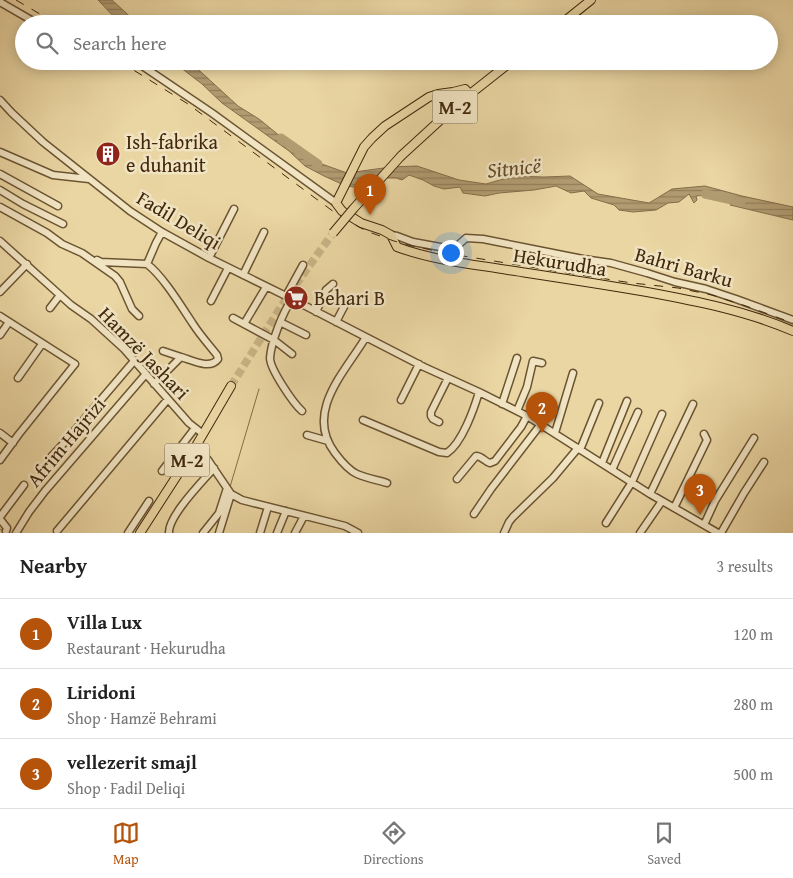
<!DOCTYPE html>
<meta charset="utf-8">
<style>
:root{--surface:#fff;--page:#f2f2f2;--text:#222;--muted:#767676;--line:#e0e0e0;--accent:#b45309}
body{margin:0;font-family:"Gentium Book Plus",serif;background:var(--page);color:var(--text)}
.you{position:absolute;left:450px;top:252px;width:18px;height:18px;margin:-12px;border:4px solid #fff;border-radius:50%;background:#1a73e8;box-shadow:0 0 0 8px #1a73e833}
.badge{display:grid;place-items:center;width:32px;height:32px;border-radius:50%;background:var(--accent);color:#fff;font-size:16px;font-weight:700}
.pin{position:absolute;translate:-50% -41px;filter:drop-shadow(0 1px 2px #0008)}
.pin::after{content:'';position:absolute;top:26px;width:18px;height:15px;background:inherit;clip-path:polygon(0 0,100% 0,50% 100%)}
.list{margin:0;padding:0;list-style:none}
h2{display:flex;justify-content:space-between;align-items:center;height:65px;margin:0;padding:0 20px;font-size:21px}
h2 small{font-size:16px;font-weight:400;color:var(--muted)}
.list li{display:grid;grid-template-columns:32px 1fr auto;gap:15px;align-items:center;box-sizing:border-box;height:70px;padding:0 20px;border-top:1px solid var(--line)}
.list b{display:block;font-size:19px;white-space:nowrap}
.list p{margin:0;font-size:16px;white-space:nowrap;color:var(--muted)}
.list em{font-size:16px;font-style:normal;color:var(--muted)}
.icon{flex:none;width:28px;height:28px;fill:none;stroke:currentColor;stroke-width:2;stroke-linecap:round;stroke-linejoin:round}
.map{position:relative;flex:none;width:793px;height:533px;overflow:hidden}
.search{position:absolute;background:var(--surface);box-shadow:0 2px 12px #0003;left:15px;right:15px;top:15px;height:55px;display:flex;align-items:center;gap:12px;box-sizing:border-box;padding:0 18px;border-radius:28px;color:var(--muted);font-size:19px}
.sheet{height:275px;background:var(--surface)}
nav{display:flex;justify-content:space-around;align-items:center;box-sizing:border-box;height:70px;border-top:1px solid var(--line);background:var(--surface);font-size:14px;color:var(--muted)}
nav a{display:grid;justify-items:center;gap:2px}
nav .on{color:var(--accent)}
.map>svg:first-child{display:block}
.water{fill:url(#water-rules);stroke:#846d48}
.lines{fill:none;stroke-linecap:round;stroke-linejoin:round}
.stream{stroke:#846d48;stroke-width:1}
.river{stroke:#b19b70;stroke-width:9}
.major-tunnel{stroke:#c8b385;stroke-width:8;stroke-dasharray:8 4;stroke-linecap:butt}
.minor-casing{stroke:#6b5432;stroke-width:9}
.major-casing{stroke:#41280d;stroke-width:10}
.minor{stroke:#f1e4c3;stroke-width:6}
.major{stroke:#ead6a3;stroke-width:8}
.rail{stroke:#41280d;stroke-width:1;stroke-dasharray:9 9;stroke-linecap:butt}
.major-bridge-casing{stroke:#41280d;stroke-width:10;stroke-linecap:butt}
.major-bridge{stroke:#ead6a3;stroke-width:8}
.labels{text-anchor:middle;stroke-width:5;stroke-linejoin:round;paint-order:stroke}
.shield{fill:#f1e4c3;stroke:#766044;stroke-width:1}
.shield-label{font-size:19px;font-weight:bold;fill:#41280d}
.poi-label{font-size:20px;fill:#41280d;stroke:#f1e4c3;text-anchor:start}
.street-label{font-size:20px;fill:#41280d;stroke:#f1e4c3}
.water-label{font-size:21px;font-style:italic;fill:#634a2b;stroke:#f1e4c3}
</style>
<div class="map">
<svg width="793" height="533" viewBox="0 0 793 533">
<defs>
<pattern id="water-rules" width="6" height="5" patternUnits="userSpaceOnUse" patternTransform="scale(1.25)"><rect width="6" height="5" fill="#b19b70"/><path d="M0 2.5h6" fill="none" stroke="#927e5a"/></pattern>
</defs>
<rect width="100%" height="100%" fill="#ead6a3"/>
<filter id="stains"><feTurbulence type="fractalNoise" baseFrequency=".004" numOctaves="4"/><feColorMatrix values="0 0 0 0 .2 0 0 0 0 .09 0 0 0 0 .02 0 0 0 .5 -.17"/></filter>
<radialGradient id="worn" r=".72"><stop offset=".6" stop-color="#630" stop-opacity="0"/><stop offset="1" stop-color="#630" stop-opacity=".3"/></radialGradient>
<path class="water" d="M98 0H112L138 24H123L118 21Z
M172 61H189L238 106 259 119 302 154 319 163 347 173 391 167 417 166 459 180 486 184 514 176 544 177 570 176 598 194 649 203 672 189 705 186 742 196 793 207V220L730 205 733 201 728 196 718 195 715 200 706 195 696 196 697 200 694 203 689 194 679 202 668 203 656 210 633 212 619 210 614 205 591 198 584 191 571 193 556 186 534 190 499 193 485 196 463 193 460 187 444 189 434 186 423 180 409 175 402 180 396 178H381L361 188 346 186 324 176 305 166 289 151 222 103 202 84Z"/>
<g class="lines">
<path class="stream" d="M230 487 259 389
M0 529 4 532"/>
<path class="river" d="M281 138 318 164
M705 194 741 202"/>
<path class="major-tunnel" d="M231 386 289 294 333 233"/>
<defs>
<path id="minor" d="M0 2 38 24
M135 61 212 113 336 203
M0 100 12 113 43 142 130 211 162 232 209 258 292 299 424 367 479 392 527 416 650 494 718 533
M0 152 53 175 89 179
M0 174 58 206
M0 190 23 204 63 224
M0 207 47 233 62 244 82 253 115 276 120 282 132 309 139 316
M391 235 397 236 413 242 451 249 456 247 466 238 483 239 583 259 611 263 647 273 675 282 706 289 736 299 793 320
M0 241 71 305 91 319 124 349 189 423 203 434
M209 258 234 209
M97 260 101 262 147 264
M243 275 264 232
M0 292 27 264
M286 296 303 265
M292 299C283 312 271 342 270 358 270 369 293 403 302 411
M211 301 228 268
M50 308 60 295
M316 312 326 290 333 284
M0 316 75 364 19 434 0 460
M233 318 274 340 292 354
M280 322 306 335
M336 322 348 299
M244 324 266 287
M0 335 9 322
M366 337C345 372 304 412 335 453 341 461 348 470 357 474 366 478 377 480 387 483
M163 351 181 357
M18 378 42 344
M154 384 181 357C192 360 210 370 218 359L217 355C209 345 200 335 193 324 181 306 163 276 147 264L156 243 162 232
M401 400 419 364
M502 404 517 358
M517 411 527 387 533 361 542 363
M363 420 439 452 447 453C462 443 474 409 479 392
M439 422 433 419 431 416V412L448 378
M0 433 13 443
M555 433 573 373
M307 435 328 441
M196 446 208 460 231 494 242 500 345 526 358 533
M580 450 599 403
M49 459 64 443 134 361
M602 463 627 401
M612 470 638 412
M162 471 195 428
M457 479 476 456C482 456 485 462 490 463L495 461 521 427 527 416
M650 494 693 404
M674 508 707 440 704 434
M474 514 491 489 541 424
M0 517 24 485
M0 519 7 528 6 531
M606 523 632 482 662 414
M704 525 715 501 754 438
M57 531 168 399
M16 533 29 512 45 491 145 375
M128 533 149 501
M169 533C168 516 203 481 214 468
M203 533 219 513 227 488
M219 533 231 494
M260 533 268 507
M277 533 286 511
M295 533 304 516
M504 533 509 522 513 517 553 478 578 448
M640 533 662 501
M721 533 744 493 764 462"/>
<path id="major" d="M561 24 591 0
M468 96 467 91 465 89 453 92 438 94 429 97 385 126 372 138 364 147 336 203 342 211 361 223 382 230 391 235 397 247C432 260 471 264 508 270 554 277 601 284 647 292 696 301 747 311 793 331
M401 156 460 102 512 61
M140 533 196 446 231 386"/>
</defs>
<use href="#minor" class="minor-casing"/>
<use href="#major" class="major-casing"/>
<use href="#minor" class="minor"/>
<use href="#major" class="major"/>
<path class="rail" d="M16 0 57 24
M119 61 188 104 334 212 366 231 394 241 408 245 445 253 561 272 632 283 678 288 712 295 746 306 793 323"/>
<defs>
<path id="major-bridge" d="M333 233 354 208 401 156"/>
</defs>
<use href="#major-bridge" class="major-bridge-casing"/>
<use href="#major-bridge" class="major-bridge"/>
</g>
<defs>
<symbol id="building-disc" viewBox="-11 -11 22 22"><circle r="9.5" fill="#8f2418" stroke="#f1e4c3"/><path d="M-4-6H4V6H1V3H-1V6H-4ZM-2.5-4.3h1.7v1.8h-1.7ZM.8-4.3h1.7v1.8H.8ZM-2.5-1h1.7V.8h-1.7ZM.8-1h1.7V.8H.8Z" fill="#fff"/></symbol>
<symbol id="supermarket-disc" viewBox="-11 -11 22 22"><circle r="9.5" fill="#8f2418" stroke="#f1e4c3"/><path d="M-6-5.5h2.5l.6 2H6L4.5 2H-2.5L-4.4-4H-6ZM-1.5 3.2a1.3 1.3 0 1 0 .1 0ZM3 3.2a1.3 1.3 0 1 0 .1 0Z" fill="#fff"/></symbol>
</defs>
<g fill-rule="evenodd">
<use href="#building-disc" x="94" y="140" width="28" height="28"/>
<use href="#supermarket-disc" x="282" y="284" width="28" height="28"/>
</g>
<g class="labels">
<g class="shield">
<rect x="432.5" y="90.5" width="45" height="33" rx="4"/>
<rect x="164.5" y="443.5" width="45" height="33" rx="4"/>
</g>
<g class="shield-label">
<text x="455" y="114">M-2</text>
<text x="187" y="467">M-2</text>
</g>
<g class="poi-label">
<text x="126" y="149">Ish-fabrika<tspan x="126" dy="23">e duhanit</tspan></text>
<text x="314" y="305">Behari B</text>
</g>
<g class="street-label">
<text transform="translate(179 220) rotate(31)" y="7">Fadil Deliqi</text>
<text transform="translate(560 262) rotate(9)" y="7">Hekurudha</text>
<text transform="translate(684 267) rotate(16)" y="7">Bahri Barku</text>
<text transform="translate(144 353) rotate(46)" y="7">Hamzë Jashari</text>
<text transform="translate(66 442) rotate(-50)" y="7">Afrim Hajrizi</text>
</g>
<g class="water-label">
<text transform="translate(514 168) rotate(-6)" y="7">Sitnicë</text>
</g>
</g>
<rect width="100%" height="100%" filter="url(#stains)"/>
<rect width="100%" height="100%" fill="url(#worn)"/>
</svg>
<div class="you"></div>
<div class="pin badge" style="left:370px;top:215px">1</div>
<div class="pin badge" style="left:542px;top:433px">2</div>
<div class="pin badge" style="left:700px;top:515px">3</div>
<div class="search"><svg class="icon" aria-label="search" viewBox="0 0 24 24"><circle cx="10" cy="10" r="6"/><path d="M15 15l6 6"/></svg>Search here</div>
</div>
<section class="sheet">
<h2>Nearby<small>3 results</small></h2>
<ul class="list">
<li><span class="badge">1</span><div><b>Villa Lux</b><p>Restaurant · Hekurudha</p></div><em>120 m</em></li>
<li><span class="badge">2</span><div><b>Liridoni</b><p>Shop · Hamzë Behrami</p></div><em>280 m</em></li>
<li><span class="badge">3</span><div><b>vellezerit smajl</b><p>Shop · Fadil Deliqi</p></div><em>500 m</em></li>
</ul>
</section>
<nav>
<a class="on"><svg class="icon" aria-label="map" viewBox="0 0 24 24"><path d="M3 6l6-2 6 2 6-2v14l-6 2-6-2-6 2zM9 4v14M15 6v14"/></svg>Map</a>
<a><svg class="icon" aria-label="directions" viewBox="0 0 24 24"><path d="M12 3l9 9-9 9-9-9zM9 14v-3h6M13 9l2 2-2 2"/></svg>Directions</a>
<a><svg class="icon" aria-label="saved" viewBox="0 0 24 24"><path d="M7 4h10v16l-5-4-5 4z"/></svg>Saved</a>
</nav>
